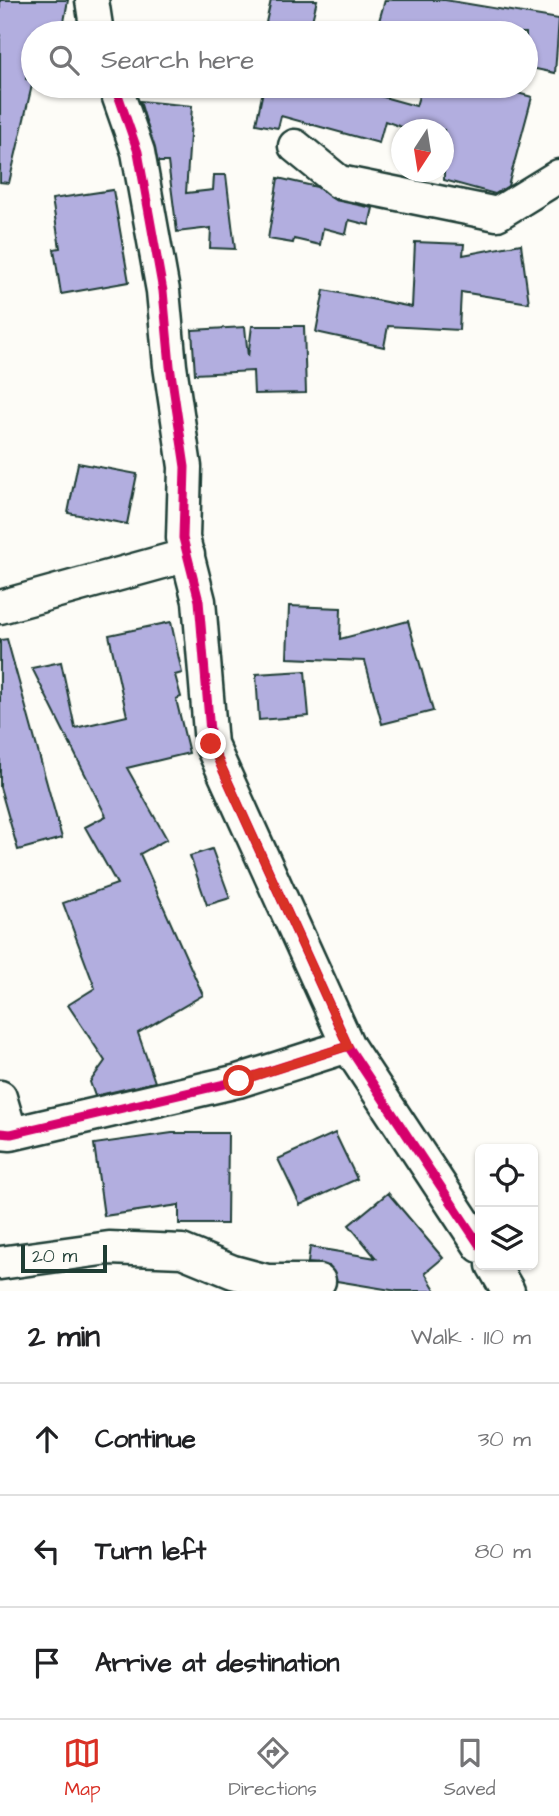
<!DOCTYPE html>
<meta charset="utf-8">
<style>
:root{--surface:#fff;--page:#f2f2f2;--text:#202124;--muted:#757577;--line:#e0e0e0;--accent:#d93025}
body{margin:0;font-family:"Architects Daughter",sans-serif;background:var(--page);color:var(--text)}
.controls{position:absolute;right:21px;bottom:21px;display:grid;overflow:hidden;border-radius:10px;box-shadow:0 2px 5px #0004}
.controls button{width:63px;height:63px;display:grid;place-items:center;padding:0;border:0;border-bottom:2px solid var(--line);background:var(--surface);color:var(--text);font:35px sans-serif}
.compass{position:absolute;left:391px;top:119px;width:63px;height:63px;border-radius:50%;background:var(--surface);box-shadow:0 2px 5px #0004;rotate:192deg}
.scale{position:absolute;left:21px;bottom:18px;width:86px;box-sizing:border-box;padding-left:7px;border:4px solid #1f3d34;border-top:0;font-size:19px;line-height:24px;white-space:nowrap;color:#1f3d34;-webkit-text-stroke:5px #fdfcf7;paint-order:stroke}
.stop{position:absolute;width:21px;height:21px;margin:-16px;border:5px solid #d93025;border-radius:50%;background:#fff}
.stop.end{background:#d93025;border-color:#fff;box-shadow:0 2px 7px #0008}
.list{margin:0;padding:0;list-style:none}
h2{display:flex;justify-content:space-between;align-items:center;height:91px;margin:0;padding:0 28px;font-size:30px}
h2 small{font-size:23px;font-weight:400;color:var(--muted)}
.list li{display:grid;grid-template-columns:46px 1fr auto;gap:21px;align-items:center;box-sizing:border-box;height:112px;padding:0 28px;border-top:2px solid var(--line)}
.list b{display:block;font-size:26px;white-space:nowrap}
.list em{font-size:23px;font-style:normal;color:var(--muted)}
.icon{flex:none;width:38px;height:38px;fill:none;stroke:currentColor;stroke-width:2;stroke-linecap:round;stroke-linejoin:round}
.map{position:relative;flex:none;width:559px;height:1291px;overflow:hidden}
.search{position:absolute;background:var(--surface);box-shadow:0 2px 5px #0004;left:21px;right:21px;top:21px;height:77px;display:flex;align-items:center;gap:18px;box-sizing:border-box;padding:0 24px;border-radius:38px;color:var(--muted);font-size:26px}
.sheet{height:427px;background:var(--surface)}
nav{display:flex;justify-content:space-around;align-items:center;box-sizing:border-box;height:98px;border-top:2px solid var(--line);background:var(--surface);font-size:19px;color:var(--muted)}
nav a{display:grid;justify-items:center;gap:4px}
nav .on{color:var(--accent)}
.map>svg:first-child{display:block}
.building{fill:#b2aedf;stroke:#1f3d34;stroke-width:2}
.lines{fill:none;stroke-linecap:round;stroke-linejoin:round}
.street-casing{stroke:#1f3d34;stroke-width:37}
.street{stroke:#fdfcf7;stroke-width:32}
.cycleway-casing{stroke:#fdfcf7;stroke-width:13}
.cycleway{stroke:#d6006c;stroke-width:9}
.route{stroke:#d93025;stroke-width:9}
</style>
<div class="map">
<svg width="559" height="1291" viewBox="0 0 559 1291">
<rect width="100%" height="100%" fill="#fdfcf7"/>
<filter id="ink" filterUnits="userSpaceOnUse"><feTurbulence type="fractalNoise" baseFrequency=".0143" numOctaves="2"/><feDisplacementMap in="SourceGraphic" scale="14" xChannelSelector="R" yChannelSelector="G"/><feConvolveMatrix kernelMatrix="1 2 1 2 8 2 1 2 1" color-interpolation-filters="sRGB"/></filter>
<g filter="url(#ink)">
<path class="building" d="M0 0H68L62 33H33L26 79 33 81 9 183 0 182Z
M271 0H317L309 33 265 27Z
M385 0H445L559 19 555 73 526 67V33H440L379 21Z
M264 86H344L416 106 422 86H492L532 97 508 186 495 194 444 180V130H410L385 121 379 143 281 116 278 128 256 124Z
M140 101 192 106 186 193 213 190 214 175H226L235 249 210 248 211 228 177 232 168 162H158Z
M278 178 317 187 335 200 373 208 369 225 349 220 346 234 323 228 320 245 294 239 293 243 268 239Z
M113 190 129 282 61 294 54 249 60 248 52 199Z
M415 242 464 244 463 255 521 244 529 303 461 292 459 330 388 326 384 347 316 332 324 290 412 307Z
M252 326H304L306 393 254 394 253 371 195 374 192 330 245 327 248 357Z
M78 463 137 474 127 524 68 513Z
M289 606 341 608 340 639 408 621 433 711 382 724 365 661 287 658Z
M171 622 182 673 175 675 181 697 176 699 189 753 127 768 167 839 140 854 203 995 138 1033 155 1082 95 1096 90 1082 105 1061 68 1005 95 988 63 903 117 884 85 827 106 816 32 668 61 662 75 728 127 716 109 635Z
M7 639 62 838 18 850 0 787V640Z
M305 671 309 716 259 720 256 674Z
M212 849 230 898 207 905 190 856Z
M172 1133H228L227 1224H179V1205L104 1216 94 1144Z
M335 1133 357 1179 300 1205 278 1159Z
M388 1193 443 1258 425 1273 436 1291H397L337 1281 329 1266 308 1263 310 1247 376 1258 349 1225Z"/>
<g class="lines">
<defs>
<path id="street" d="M92 0 97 33
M115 86 138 152 163 291 170 366 185 467 183 538 199 601 211 744 348 1046 480 1246
M295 146 339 182 497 214 559 176
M0 607 188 555
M0 1097 11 1134
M0 1133 11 1134 238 1081 348 1046
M0 1263 109 1248 182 1251 233 1272 267 1281H319
M493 1265 508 1291"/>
</defs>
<use href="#street" class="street-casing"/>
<use href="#street" class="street"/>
<defs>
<path id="cycleway" d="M115 86 138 152 163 291 170 366 185 467 183 538 199 601 211 744 348 1046 480 1246
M0 1133 11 1134 238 1081 348 1046"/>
</defs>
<use href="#cycleway" class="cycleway-casing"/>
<use href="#cycleway" class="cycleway"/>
</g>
</g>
<g class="lines" filter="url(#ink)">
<path class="route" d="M211 744 348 1046 239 1081"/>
</g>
</svg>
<div class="controls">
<button><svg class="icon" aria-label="locate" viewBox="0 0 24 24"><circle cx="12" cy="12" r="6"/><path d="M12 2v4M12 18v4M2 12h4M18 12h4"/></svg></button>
<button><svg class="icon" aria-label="layers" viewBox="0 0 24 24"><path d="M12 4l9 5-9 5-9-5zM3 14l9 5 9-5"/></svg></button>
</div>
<svg class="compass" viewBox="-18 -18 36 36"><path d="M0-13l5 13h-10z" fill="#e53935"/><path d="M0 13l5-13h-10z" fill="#757577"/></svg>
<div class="scale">20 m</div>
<div class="stop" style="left:239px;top:1081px"></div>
<div class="stop end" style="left:211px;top:744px"></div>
<div class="search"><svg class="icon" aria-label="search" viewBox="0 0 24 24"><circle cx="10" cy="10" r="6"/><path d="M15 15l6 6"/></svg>Search here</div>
</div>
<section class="sheet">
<h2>2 min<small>Walk · 110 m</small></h2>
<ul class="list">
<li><svg class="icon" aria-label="ahead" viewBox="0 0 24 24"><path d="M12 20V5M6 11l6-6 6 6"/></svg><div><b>Continue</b></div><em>30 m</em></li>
<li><svg class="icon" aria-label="left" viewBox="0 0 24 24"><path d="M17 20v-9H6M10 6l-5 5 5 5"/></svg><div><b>Turn left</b></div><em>80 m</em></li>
<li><svg class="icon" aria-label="arrive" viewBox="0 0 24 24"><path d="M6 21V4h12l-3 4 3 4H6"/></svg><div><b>Arrive at destination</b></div></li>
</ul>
</section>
<nav>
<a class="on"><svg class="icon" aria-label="map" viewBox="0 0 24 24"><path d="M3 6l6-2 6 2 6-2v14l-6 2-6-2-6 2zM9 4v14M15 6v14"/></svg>Map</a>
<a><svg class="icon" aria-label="directions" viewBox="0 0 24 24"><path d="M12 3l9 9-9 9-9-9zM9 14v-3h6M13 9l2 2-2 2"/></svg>Directions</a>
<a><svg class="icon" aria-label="saved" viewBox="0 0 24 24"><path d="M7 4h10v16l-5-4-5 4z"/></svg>Saved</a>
</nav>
